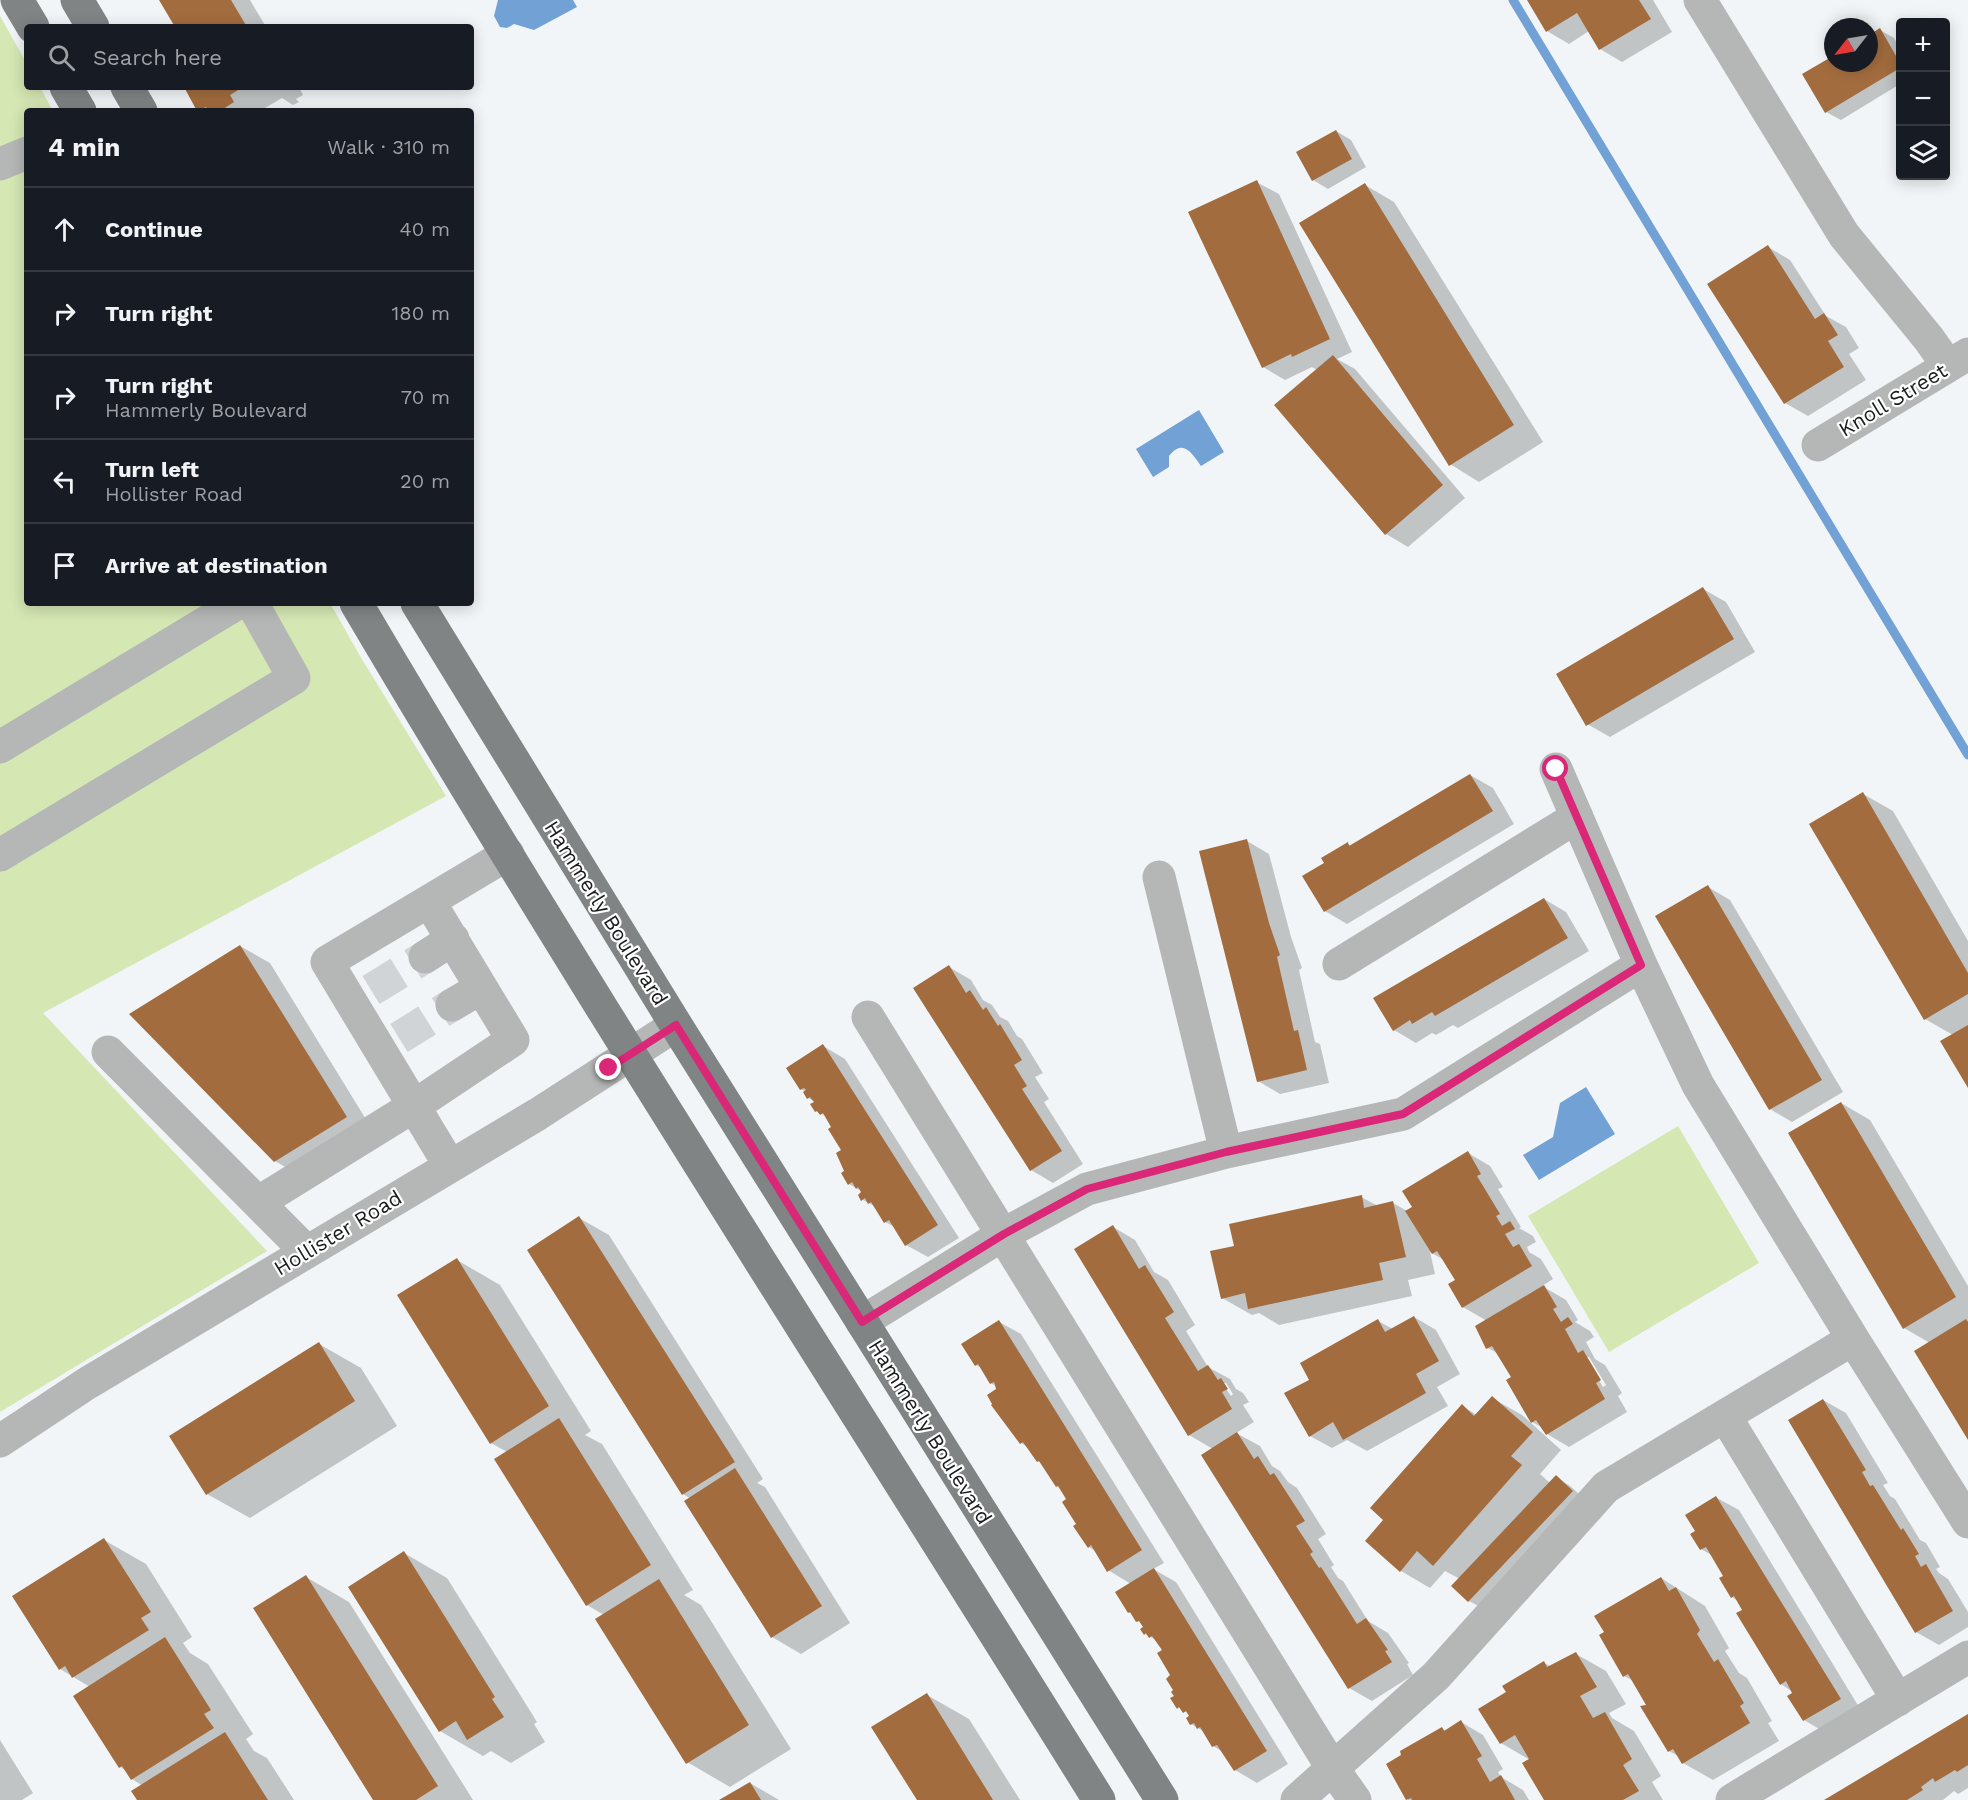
<!DOCTYPE html>
<meta charset="utf-8">
<style>
:root{--surface:#171b24;--page:#20242c;--text:#f1f3f6;--muted:#9ea1a6;--line:#363941}
body{margin:0;font-family:"Work Sans",sans-serif;background:var(--page);color:var(--text)}
.controls{position:absolute;right:18px;top:18px;display:grid;overflow:hidden;border-radius:6px;box-shadow:0 3px 15px #0003}
.controls button{width:54px;height:54px;display:grid;place-items:center;padding:0;border:0;border-bottom:2px solid var(--line);background:var(--surface);color:var(--text);font:30px sans-serif}
.compass{position:absolute;left:1824px;top:18px;width:54px;height:54px;border-radius:50%;background:var(--surface);box-shadow:0 3px 15px #0003;rotate:239deg}
.stop{position:absolute;width:18px;height:18px;margin:-14px;border:4px solid #db2777;border-radius:50%;background:#fff}
.stop.end{background:#db2777;border-color:#fff;box-shadow:0 2px 6px #0008}
.list{margin:0;padding:0;list-style:none}
h2{display:flex;justify-content:space-between;align-items:center;height:78px;margin:0;padding:0 24px;font-size:26px}
h2 small{font-size:20px;font-weight:400;color:var(--muted)}
.list li{display:grid;grid-template-columns:39px 1fr auto;gap:18px;align-items:center;box-sizing:border-box;height:84px;padding:0 24px;border-top:2px solid var(--line)}
.list b{display:block;font-size:22px;white-space:nowrap}
.list p{margin:0;font-size:20px;white-space:nowrap;color:var(--muted)}
.list em{font-size:20px;font-style:normal;color:var(--muted)}
.icon{flex:none;width:33px;height:33px;fill:none;stroke:currentColor;stroke-width:2;stroke-linecap:round;stroke-linejoin:round}
.map{position:relative;flex:none;width:1968px;height:1800px;overflow:hidden}
.search{position:absolute;background:var(--surface);box-shadow:0 3px 15px #0003;left:24px;top:24px;width:450px;height:66px;display:flex;align-items:center;gap:15px;box-sizing:border-box;padding:0 21px;border-radius:6px;color:var(--muted);font-size:22px}
.panel{position:absolute;background:var(--surface);box-shadow:0 3px 15px #0003;left:24px;top:108px;width:450px;height:498px;border-radius:6px}
.map>svg:first-child{display:block}
.green{fill:#d5e7b3}
.water{fill:#71a1d5}
.shadow{fill:#0003;fill-rule:evenodd}
.lines{fill:none;stroke-linecap:round;stroke-linejoin:round}
.stream{stroke:#71a1d5;stroke-width:9}
.building{fill:#a26c3e}
.minor-tunnel{stroke:#d1d4d6;stroke-width:33;stroke-dasharray:33 16;stroke-linecap:butt}
.minor{stroke:#b5b7b7;stroke-width:33}
.major{stroke:#818484;stroke-width:33}
.route{stroke:#db2777;stroke-width:8}
.labels{text-anchor:middle;stroke-width:4.5;stroke-linejoin:round;paint-order:stroke}
.street-label{font-size:21px;fill:#1a1b1c;stroke:#fff}
</style>
<div class="map">
<svg width="1968" height="1800" viewBox="0 0 1968 1800">
<rect width="100%" height="100%" fill="#f1f5f7"/>
<path class="green" d="M0 16 27 64V87H40L53 111H27V603H330L360 656 446 796 43 1013 267 1251 0 1412Z
M1678 1126 1759 1263 1609 1352 1528 1216Z"/>
<path class="water" d="M498 0H573L577 7 534 30 514 24 507 28 500 27 494 16Z
M1199 410 1224 452 1201 466C1192 453 1183 438 1169 456V467L1153 477 1136 449Z
M1586 1087 1615 1134 1539 1180 1523 1155 1553 1137 1560 1103Z"/>
<path class="shadow" d="M161 0H250L266 27H177Z
M1529 0H1653L1672 32 1622 62 1600 49 1589 31 1569 44 1547 31Z
M1880 30 1894 38 1900 49V84L1841 120 1826 112 1833 57V63H1869V36Z
M186 87H303L300 89 303 95 296 99 299 102 293 105 282 98 260 111H200Z
M1336 131 1351 140 1366 167 1328 189 1313 180Z
M1256 182 1279 194 1352 352 1337 359 1355 369 1465 498 1408 547 1386 534 1317 370 1312 367 1285 380 1263 367Z
M1365 185 1394 202 1543 442 1479 482 1450 464Z
M1768 247 1790 260 1826 316 1846 327 1859 348 1849 354 1866 380 1808 416 1785 403 1709 284Z
M1703 589 1726 602 1755 652 1610 737 1587 724Z
M1470 775 1493 788 1514 824 1347 924 1325 911 1326 863 1348 844 1352 846Z
M1863 794 1893 811 1968 941V1085L1953 1035 1925 1019Z
M1247 841 1269 854 1291 937 1302 968 1299 970 1315 1042 1320 1044 1329 1083 1280 1094 1258 1081Z
M1708 887 1730 900 1843 1092 1792 1122 1770 1109Z
M1544 899 1566 912 1589 951 1458 1028 1453 1025 1436 1035 1432 1033 1416 1043 1394 1030Z
M240 946 270 963 375 1134 304 1178 275 1161Z
M949 967 971 980 983 1000 992 1005 1000 1017 1008 1021 1017 1036 1022 1039 1043 1073 1035 1077 1049 1099 1044 1102 1083 1164 1053 1183 1031 1170Z
M823 1046 845 1059 959 1238 928 1257 906 1245 895 1227 885 1222 876 1207 863 1200V1192L849 1184 843 1151 833 1127 828 1117 816 1111 817 1103 808 1098 806 1092 801 1089Z
M1841 1103 1870 1120 1968 1286V1437L1930 1343 1904 1328Z
M1468 1153 1490 1166 1503 1187 1498 1189 1521 1227 1519 1228 1533 1236 1536 1242 1527 1247 1529 1252 1541 1259 1553 1279 1542 1286 1566 1300 1578 1320 1575 1322 1590 1331 1594 1337 1586 1342 1595 1359 1605 1365 1622 1393 1618 1396 1627 1412 1569 1447 1547 1434 1543 1428 1532 1422 1513 1378 1499 1354 1488 1348 1487 1321 1463 1307 1457 1281 1444 1260 1430 1252 1435 1274 1408 1280 1412 1296 1279 1325 1259 1313 1252 1315 1222 1298 1235 1247 1361 1197 1378 1206 1393 1203 1407 1211 1414 1207ZM1585 1357H1589L1606 1385 1603 1387Z
M579 1218 609 1235 763 1479 757 1483 765 1487 850 1623 801 1654 772 1637 691 1499 683 1494Z
M1113 1227 1135 1240 1154 1272 1168 1280 1195 1325 1186 1331 1208 1367 1230 1379 1236 1389 1243 1393 1249 1402 1243 1405 1254 1422 1236 1433 1260 1446 1272 1466 1280 1471 1288 1482 1297 1488 1326 1534 1318 1539 1334 1565 1331 1567 1338 1578 1343 1581 1368 1621 1388 1633 1409 1663 1407 1664 1413 1675 1372 1701 1349 1688 1213 1449 1189 1435ZM1222 1383H1226L1233 1394 1231 1396Z
M457 1260 500 1285 591 1431 585 1435 602 1444 693 1590 684 1595 701 1605 791 1749 730 1787 687 1762 604 1615 587 1605 507 1452 491 1443Z
M1414 1317 1436 1330 1460 1374 1437 1387 1448 1406 1367 1451 1347 1440 1332 1448 1310 1436 1311 1380 1378 1321 1393 1329Z
M999 1322 1021 1334 1164 1563 1153 1569 1176 1582 1288 1764 1257 1783 1235 1770 1223 1752 1213 1746 1205 1732 1191 1724 1192 1716 1178 1707 1172 1676 1164 1651 1158 1641 1145 1634 1142 1623 1129 1612 1117 1593 1131 1584 1108 1570 1097 1552 1089 1547 1069 1500 1043 1464 1038 1461 1029 1448 1021 1443 997 1387 991 1383 982 1368 976 1365Z
M319 1344 361 1368 397 1426 250 1518 207 1494Z
M1492 1398 1522 1415 1561 1450 1540 1474 1550 1483 1556 1477 1570 1486 1586 1500 1484 1609 1469 1601 1453 1586 1460 1579 1445 1571 1430 1588 1401 1571 1385 1520 1462 1406 1477 1415Z
M1823 1400 1846 1413 1888 1483 1883 1485 1890 1496 1895 1499 1920 1540 1926 1543 1940 1567 1936 1569 1939 1573 1948 1579 1968 1612V1627L1939 1645 1916 1632 1790 1420Z
M1717 1498 1739 1510 1862 1712 1826 1733 1804 1720 1794 1693 1781 1684 1744 1610 1738 1601 1732 1597 1726 1576 1713 1556 1701 1549 1697 1531Z
M104 1540 146 1564 192 1637 183 1643 190 1653 208 1664 253 1734 246 1739 254 1751 267 1758 294 1800H139L143 1786 132 1779 127 1771 120 1767 90 1687 60 1669Z
M404 1553 447 1578 537 1722 534 1724 545 1742 511 1763 491 1751 483 1756 440 1731Z
M306 1577 349 1602 473 1800H375Z
M1661 1578 1705 1606 1729 1648 1725 1651 1739 1673 1747 1678 1772 1721 1768 1723 1779 1741 1713 1780 1683 1763 1680 1757 1669 1751 1648 1706 1634 1681 1624 1676Z
M1576 1654 1606 1671 1626 1704 1609 1713 1612 1718 1634 1731 1661 1776 1652 1782 1663 1800H1546L1530 1760 1501 1743 1480 1710 1508 1693 1544 1663 1552 1667Z
M927 1695 969 1719 1020 1800H919Z
M1968 1716V1788L1958 1794 1954 1791 1943 1800H1827Z
M1461 1722 1483 1735 1503 1769 1498 1772 1501 1777 1523 1790 1529 1800H1408L1388 1764 1442 1728 1446 1731Z
M0 1740 33 1793 22 1800H0Z
M750 1783 779 1800H722Z"/>
<g class="lines">
<path class="stream" d="M1513 0 1968 755"/>
</g>
<path class="building" d="M159 0H231L247 27H175Z
M1527 0H1639L1651 19 1599 50 1577 13 1546 32Z
M1880 28 1900 63V68L1825 113 1802 74 1833 56V63H1869V35Z
M184 87H243L230 95 234 102 220 111H208L206 107 197 111Z
M1336 130 1352 159 1312 181 1296 152Z
M1257 180 1330 339 1292 357 1291 354 1262 368 1188 212Z
M1365 183 1514 425 1449 466 1299 223Z
M1768 245 1815 319 1824 313 1838 335 1828 341 1844 367 1784 404 1707 284Z
M1333 355 1443 485 1385 535 1274 405Z
M1703 587 1734 639 1586 726 1556 674Z
M1470 774 1493 811 1324 912 1302 876 1324 863 1321 858 1348 842 1349 846Z
M1863 792 1968 973V994L1924 1020 1809 824Z
M1247 839 1269 923 1280 955 1277 957 1294 1031 1298 1030 1307 1070 1257 1082 1199 851Z
M1708 885 1822 1080 1769 1110 1655 916Z
M1544 898 1568 938 1435 1016 1432 1012 1412 1024 1410 1020 1393 1031 1373 998Z
M240 945 347 1117 274 1162 129 1014Z
M949 965 966 993 970 990 983 1010 986 1007 998 1026 1000 1024 1022 1060 1014 1065 1027 1086 1022 1089 1062 1151 1030 1171 913 988Z
M1968 1025V1088L1940 1041Z
M823 1044 938 1225 905 1246 889 1220 884 1223 871 1202 868 1204 865 1198 861 1201 858 1195 861 1192 858 1187 856 1189 852 1182 848 1185 841 1173 844 1171 836 1153 841 1150 828 1129 831 1127 823 1113 820 1115 817 1111 815 1112 810 1104 814 1102 810 1097 807 1099 803 1092 806 1090 804 1088 800 1090 786 1068Z
M1841 1102 1956 1297 1903 1329 1788 1133Z
M1468 1151 1481 1174 1477 1176 1500 1214 1496 1216 1502 1226 1510 1221 1515 1229 1505 1234 1513 1247 1519 1244 1532 1266 1462 1308 1448 1284 1455 1280 1437 1251 1432 1254 1405 1211 1412 1207 1402 1191Z
M1362 1195 1364 1208 1393 1201 1406 1257 1379 1263 1383 1280 1248 1309 1245 1293 1221 1299 1210 1251 1234 1246 1229 1224Z
M579 1216 735 1462 682 1495 527 1250Z
M1113 1225 1139 1269 1145 1265 1174 1312 1165 1318 1198 1371 1208 1365 1218 1380 1221 1378 1228 1389 1222 1392 1232 1409 1188 1436 1074 1249Z
M457 1258 549 1406 490 1444 397 1295Z
M1544 1285 1557 1307 1553 1309 1561 1322 1568 1317 1573 1324 1565 1329 1578 1353 1583 1350 1601 1380 1596 1383 1605 1399 1546 1435 1536 1420 1531 1423 1506 1380 1511 1377 1492 1346 1486 1349 1475 1326Z
M1414 1316 1439 1361 1416 1374 1426 1393 1343 1440 1333 1422 1309 1437 1284 1393 1309 1380 1300 1363 1378 1319 1385 1332Z
M1966 1319 1968 1322V1440L1914 1351Z
M999 1320 1142 1550 1107 1572 1091 1545 1088 1548 1073 1526 1076 1524 1062 1502 1066 1499 1058 1486 1056 1487 1039 1461 1037 1462 1023 1442 1020 1444 991 1405 992 1404 987 1395 996 1389 995 1385 994 1382 990 1384 978 1364 975 1366 961 1344Z
M319 1342 355 1401 206 1495 169 1436Z
M1492 1396 1533 1432 1511 1456 1522 1465 1433 1566 1417 1551 1400 1572 1365 1541 1383 1520 1370 1508 1462 1404 1474 1416Z
M1823 1399 1866 1470 1862 1472 1870 1486 1873 1485 1901 1530 1903 1528 1919 1554 1915 1556 1921 1567 1926 1564 1953 1611 1915 1633 1788 1420Z
M559 1418 651 1565 586 1606 494 1459Z
M1237 1432 1254 1459 1258 1456 1270 1475 1274 1473 1305 1521 1296 1526 1313 1552 1310 1554 1319 1568 1321 1567 1357 1624 1366 1618 1388 1650 1385 1651 1392 1662 1348 1689 1201 1455Z
M735 1468 822 1606 771 1638 684 1501Z
M1556 1475 1573 1491 1468 1602 1451 1586Z
M1716 1496 1841 1699 1803 1721 1787 1696 1792 1693 1786 1681 1780 1685 1736 1613 1742 1610 1734 1596 1731 1598 1719 1578 1723 1576 1706 1547 1700 1550 1690 1534 1695 1531 1685 1515Z
M104 1538 151 1612 141 1618 149 1630 72 1678 65 1666 59 1670 12 1596Z
M404 1551 495 1697 492 1699 504 1717 467 1740 456 1721 439 1732 348 1587Z
M1154 1568 1267 1751 1234 1771 1217 1745 1212 1747 1200 1727 1197 1729 1194 1723 1190 1725 1186 1718 1189 1716 1186 1711 1183 1713 1179 1707 1177 1709 1170 1698 1174 1696 1171 1692 1173 1690 1166 1679 1170 1675 1157 1653 1162 1650 1152 1636 1149 1638 1146 1633 1144 1635 1140 1629 1143 1627 1139 1621 1136 1622 1130 1612 1128 1613 1115 1592Z
M306 1575 438 1786 416 1800H373L253 1608Z
M1661 1577 1669 1591 1676 1587 1700 1630 1697 1634 1714 1662 1718 1659 1744 1703 1740 1706 1750 1723 1682 1764 1673 1749 1668 1752 1640 1706 1646 1705 1628 1674 1623 1677 1599 1635 1604 1632 1594 1616Z
M659 1579 749 1725 686 1764 595 1619Z
M165 1637 211 1710 204 1714 214 1728 131 1780 122 1766 119 1768 73 1696Z
M1576 1652 1597 1687 1580 1696 1593 1718 1605 1712 1632 1759 1623 1765 1639 1791 1623 1800H1544L1522 1763 1529 1759 1515 1735 1500 1744 1478 1709 1506 1692 1502 1686 1544 1661 1547 1667Z
M927 1693 993 1800H917L871 1727Z
M1968 1714V1765L1957 1772 1955 1770 1935 1782 1933 1778 1921 1787 1923 1790 1907 1800H1824Z
M1461 1720 1482 1756 1477 1759 1490 1782 1501 1775 1515 1800H1412L1411 1798 1406 1800 1386 1764 1401 1755 1400 1751 1442 1727 1444 1731Z
M225 1732 268 1800H137L131 1791Z
M750 1782 761 1800H719Z"/>
<g class="lines">
<path class="minor-tunnel" d="M371 990 425 957
M399 1038 452 1005"/>
<path class="minor" d="M1700 0 1844 235 1929 339 1948 366
M0 164 27 153
M1818 445 1968 354
M0 747 238 603
M1556 769 1641 965 1698 1085 1853 1339 1968 1522
M0 855 294 678 252 603
M1159 877 1226 1152
M425 957 453 939
M1339 964 1577 817
M452 1005 481 988
M868 1017 1333 1769 1355 1800
M108 1052 307 1252
M450 1166 327 962 508 854
M259 1202 414 1106 513 1040 429 901
M862 1322 1004 1234 1087 1189 1226 1152 1403 1114 1641 965
M1725 1416 1898 1700
M0 1441 86 1384 538 1114 676 1025
M1297 1800 1436 1676 1606 1487 1853 1339
M1732 1800 1968 1657"/>
<path class="major" d="M17 0 33 27
M77 0 93 27
M66 87 80 111
M127 87 141 111
M356 603C595 1008 851 1401 1099 1800
M417 603 676 1025 1162 1800"/>
</g>
<g class="lines">
<path class="route" d="M609 1068 676 1025 862 1322 1004 1234 1087 1189 1226 1152 1403 1114 1641 965 1556 769"/>
</g>
<g class="labels">
<g class="street-label">
<text transform="translate(1893 400) rotate(-31)" y="7">Knoll Street</text>
<text transform="translate(606 913) rotate(58)" y="7">Hammerly Boulevard</text>
<text transform="translate(338 1233) rotate(-31)" y="7">Hollister Road</text>
<text transform="translate(930 1432) rotate(58)" y="7">Hammerly Boulevard</text>
</g>
</g>
</svg>
<div class="controls">
<button>+</button>
<button>−</button>
<button><svg class="icon" aria-label="layers" viewBox="0 0 24 24"><path d="M12 4l9 5-9 5-9-5zM3 14l9 5 9-5"/></svg></button>
</div>
<svg class="compass" viewBox="-18 -18 36 36"><path d="M0-13l5 13h-10z" fill="#e53935"/><path d="M0 13l5-13h-10z" fill="#9ea1a6"/></svg>
<div class="stop" style="left:1556px;top:769px"></div>
<div class="stop end" style="left:609px;top:1068px"></div>
<div class="search"><svg class="icon" aria-label="search" viewBox="0 0 24 24"><circle cx="10" cy="10" r="6"/><path d="M15 15l6 6"/></svg>Search here</div>
<section class="panel">
<h2>4 min<small>Walk · 310 m</small></h2>
<ul class="list">
<li><svg class="icon" aria-label="ahead" viewBox="0 0 24 24"><path d="M12 20V5M6 11l6-6 6 6"/></svg><div><b>Continue</b></div><em>40 m</em></li>
<li><svg class="icon" aria-label="right" viewBox="0 0 24 24"><path d="M7 20v-9h11M14 6l5 5-5 5"/></svg><div><b>Turn right</b></div><em>180 m</em></li>
<li><svg class="icon" aria-label="right" viewBox="0 0 24 24"><path d="M7 20v-9h11M14 6l5 5-5 5"/></svg><div><b>Turn right</b><p>Hammerly Boulevard</p></div><em>70 m</em></li>
<li><svg class="icon" aria-label="left" viewBox="0 0 24 24"><path d="M17 20v-9H6M10 6l-5 5 5 5"/></svg><div><b>Turn left</b><p>Hollister Road</p></div><em>20 m</em></li>
<li><svg class="icon" aria-label="arrive" viewBox="0 0 24 24"><path d="M6 21V4h12l-3 4 3 4H6"/></svg><div><b>Arrive at destination</b></div></li>
</ul>
</section>
</div>
